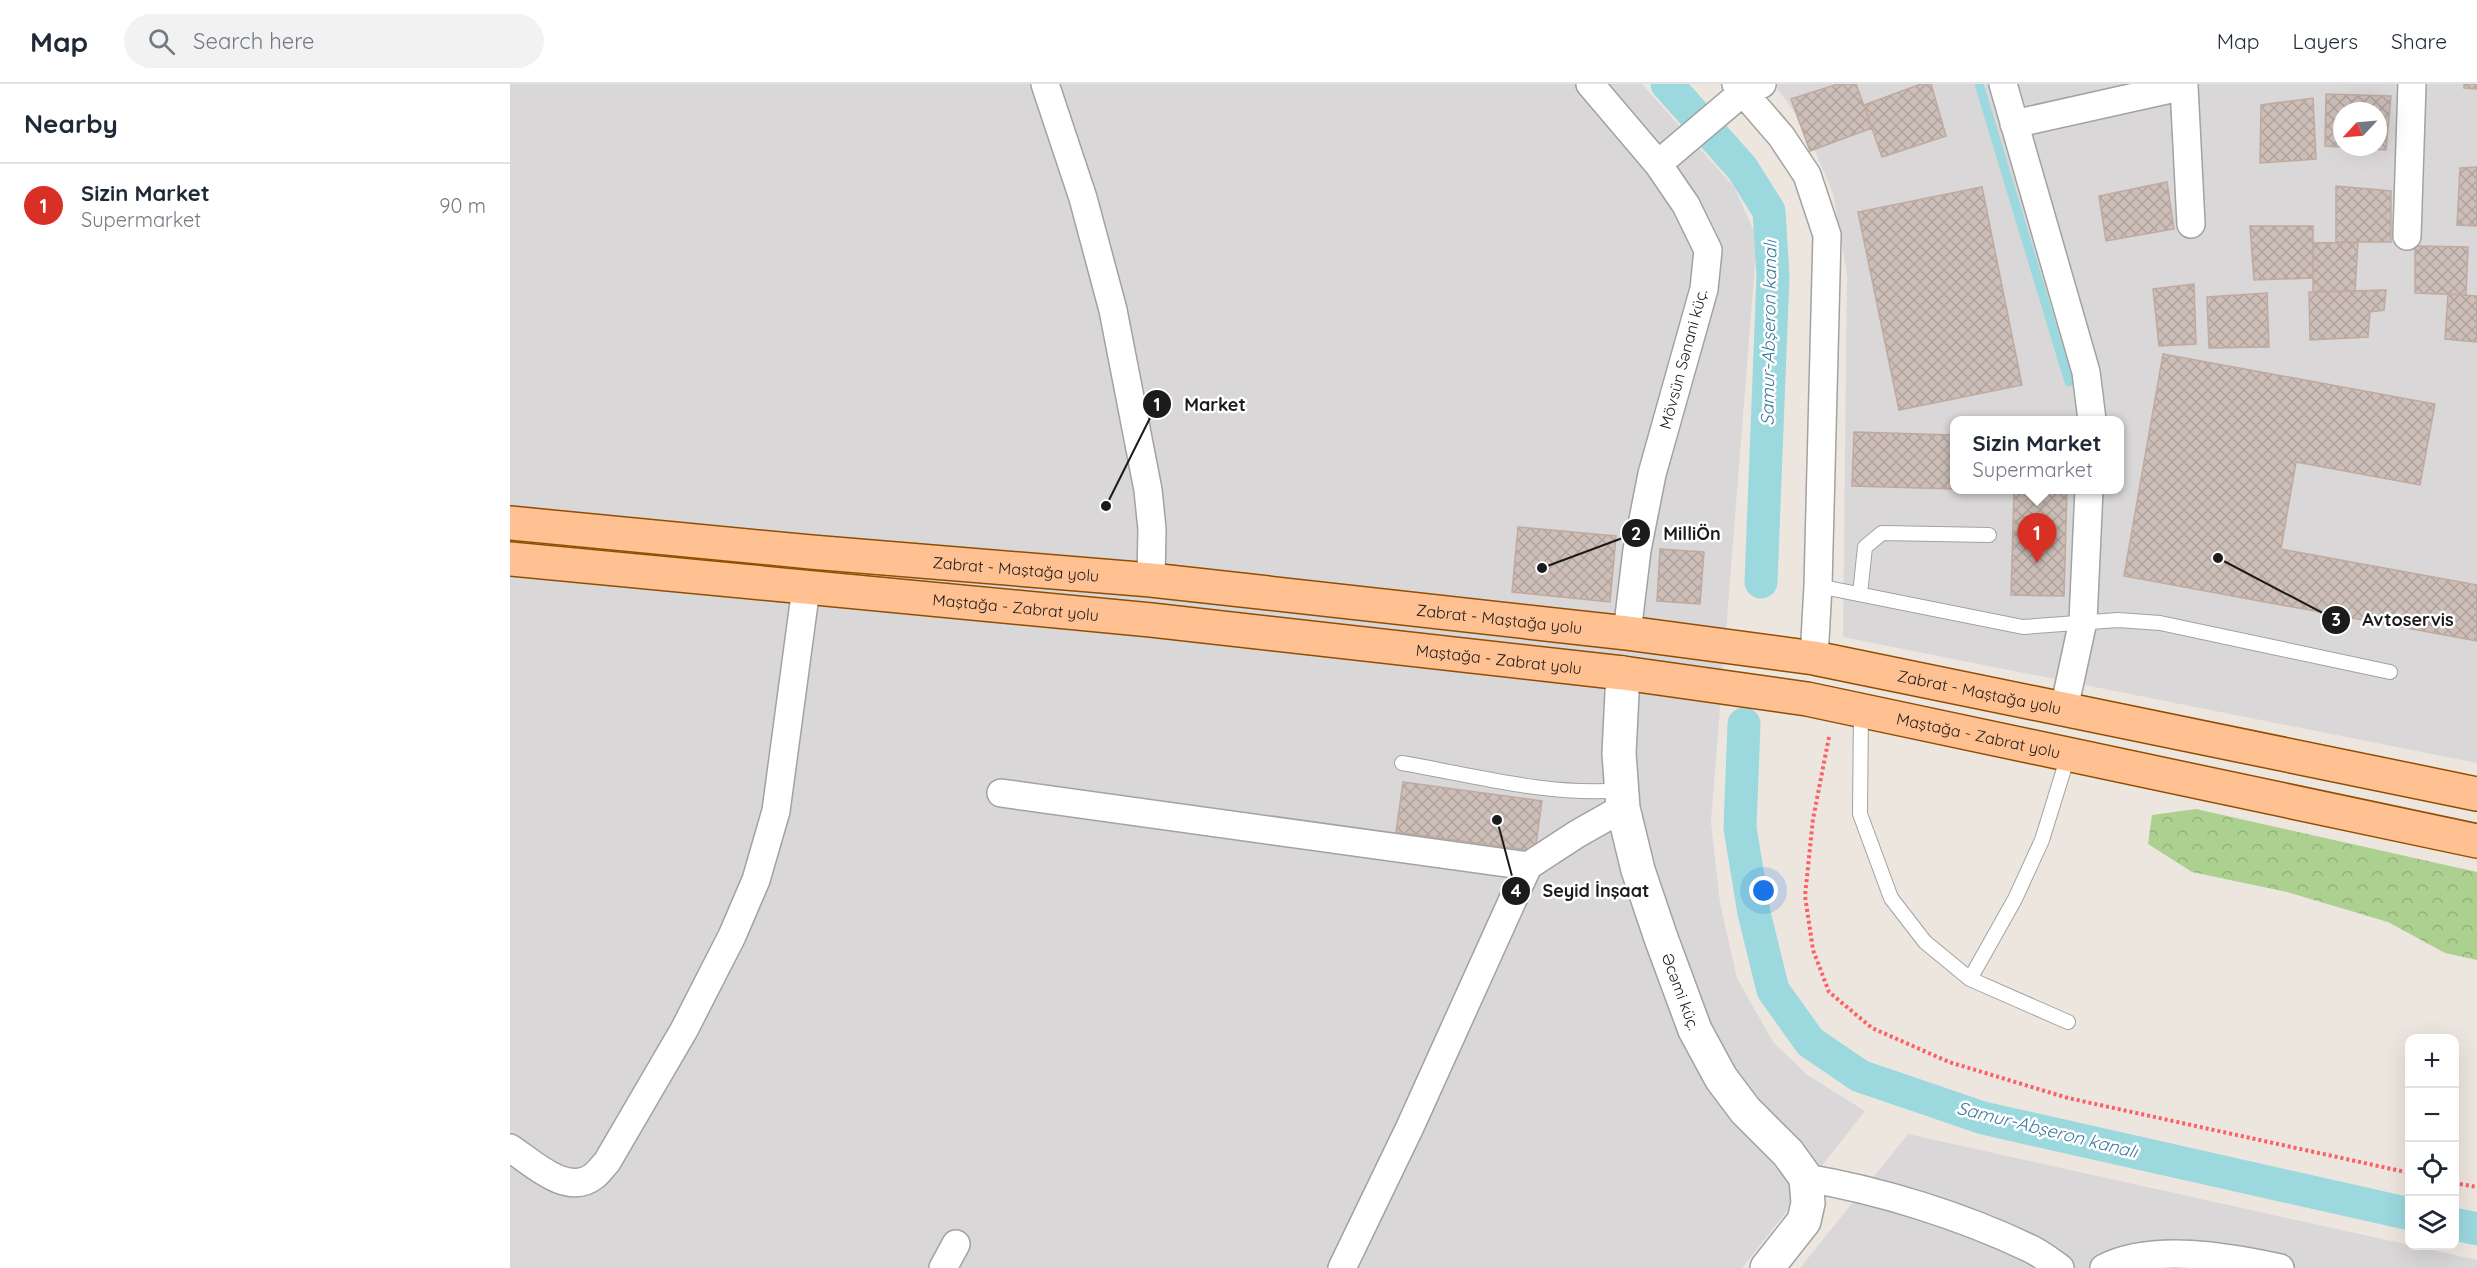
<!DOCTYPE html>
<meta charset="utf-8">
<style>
:root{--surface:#fff;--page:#f2f2f3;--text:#1f2937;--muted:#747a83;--line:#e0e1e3;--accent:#d93025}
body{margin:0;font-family:Quicksand,sans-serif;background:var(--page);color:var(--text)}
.controls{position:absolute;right:18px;bottom:18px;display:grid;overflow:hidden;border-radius:12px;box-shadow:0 6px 24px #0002}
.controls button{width:54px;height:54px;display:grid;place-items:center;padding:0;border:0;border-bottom:2px solid var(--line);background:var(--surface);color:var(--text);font:30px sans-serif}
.compass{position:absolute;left:1823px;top:18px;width:54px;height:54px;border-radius:50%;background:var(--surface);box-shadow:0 6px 24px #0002;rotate:244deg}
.you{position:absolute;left:1254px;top:807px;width:21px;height:21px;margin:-15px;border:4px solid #fff;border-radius:50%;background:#1a73e8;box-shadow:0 0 0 9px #1a73e833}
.badge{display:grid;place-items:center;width:39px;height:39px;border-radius:50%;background:var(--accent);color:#fff;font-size:20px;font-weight:700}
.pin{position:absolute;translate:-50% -50px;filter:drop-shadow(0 2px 3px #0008)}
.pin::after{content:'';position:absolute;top:32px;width:21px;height:18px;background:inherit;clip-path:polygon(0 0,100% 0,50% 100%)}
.popup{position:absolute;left:1440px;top:332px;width:174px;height:78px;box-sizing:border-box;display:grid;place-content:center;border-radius:12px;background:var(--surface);filter:drop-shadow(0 2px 4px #0005);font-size:20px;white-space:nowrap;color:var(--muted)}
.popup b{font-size:22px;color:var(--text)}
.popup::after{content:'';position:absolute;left:50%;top:100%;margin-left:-12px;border:12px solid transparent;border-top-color:var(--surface)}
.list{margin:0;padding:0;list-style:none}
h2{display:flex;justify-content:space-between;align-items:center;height:78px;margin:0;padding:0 24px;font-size:26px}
h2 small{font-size:20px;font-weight:400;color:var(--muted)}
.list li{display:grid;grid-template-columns:39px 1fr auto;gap:18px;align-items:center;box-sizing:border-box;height:84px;padding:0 24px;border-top:2px solid var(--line)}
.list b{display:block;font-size:22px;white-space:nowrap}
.list p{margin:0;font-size:20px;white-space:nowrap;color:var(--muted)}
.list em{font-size:20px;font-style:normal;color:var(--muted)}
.icon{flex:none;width:33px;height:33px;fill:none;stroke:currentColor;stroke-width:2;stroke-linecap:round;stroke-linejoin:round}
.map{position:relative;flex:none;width:1967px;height:1184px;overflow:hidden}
header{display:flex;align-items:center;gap:36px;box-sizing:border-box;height:84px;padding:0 30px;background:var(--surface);border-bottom:2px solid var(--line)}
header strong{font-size:28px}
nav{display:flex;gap:33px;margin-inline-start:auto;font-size:21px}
.search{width:420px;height:54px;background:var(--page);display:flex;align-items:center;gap:15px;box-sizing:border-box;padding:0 21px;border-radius:33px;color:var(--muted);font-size:22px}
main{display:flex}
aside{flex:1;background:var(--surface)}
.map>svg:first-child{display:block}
.residential{fill:#d9d7d8;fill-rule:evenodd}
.forest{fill:url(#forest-crowns)}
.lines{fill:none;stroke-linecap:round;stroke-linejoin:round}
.stream{stroke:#9bd9df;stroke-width:9}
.canal{stroke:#9bd9df;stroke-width:33}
.building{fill:url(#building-cross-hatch);stroke:#c0aaa0;stroke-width:1.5;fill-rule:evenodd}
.service-casing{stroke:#a2a2a2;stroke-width:16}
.minor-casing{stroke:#a2a2a2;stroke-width:30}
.tertiary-casing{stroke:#a2a2a2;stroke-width:36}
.primary-casing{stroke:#914d00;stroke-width:36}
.path{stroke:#ff5e63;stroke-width:4;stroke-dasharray:3 3;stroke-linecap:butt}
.service{stroke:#fff;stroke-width:14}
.minor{stroke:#fff;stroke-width:27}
.tertiary{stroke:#fff;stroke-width:33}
.primary{stroke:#ffc192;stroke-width:33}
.labels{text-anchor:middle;stroke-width:5;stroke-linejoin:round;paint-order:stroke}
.street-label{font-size:16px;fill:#1b1b1b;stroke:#fff}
.water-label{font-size:18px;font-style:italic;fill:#3d7b9f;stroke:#fff}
.leader{fill:none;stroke:#1b1b1b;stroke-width:2}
.callout-dot{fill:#1b1b1b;stroke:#fff;stroke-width:2}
.mark-label{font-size:18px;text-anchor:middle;font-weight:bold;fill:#fff}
.callout-label{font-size:18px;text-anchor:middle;font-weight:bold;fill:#1b1b1b;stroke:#fff;stroke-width:5;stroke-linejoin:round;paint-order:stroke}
</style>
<header>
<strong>Map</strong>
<div class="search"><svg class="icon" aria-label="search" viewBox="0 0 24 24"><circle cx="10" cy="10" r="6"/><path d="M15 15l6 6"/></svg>Search here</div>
<nav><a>Map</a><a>Layers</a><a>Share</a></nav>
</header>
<main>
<aside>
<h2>Nearby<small></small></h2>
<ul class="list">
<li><span class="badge">1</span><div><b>Sizin Market</b><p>Supermarket</p></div><em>90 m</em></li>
</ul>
</aside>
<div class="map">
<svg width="1967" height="1184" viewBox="0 0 1967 1184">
<defs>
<pattern id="forest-crowns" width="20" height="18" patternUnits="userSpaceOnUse" patternTransform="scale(1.5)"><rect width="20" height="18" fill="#acd090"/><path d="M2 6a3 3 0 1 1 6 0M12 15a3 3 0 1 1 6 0" fill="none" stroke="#93b27c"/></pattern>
<pattern id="building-cross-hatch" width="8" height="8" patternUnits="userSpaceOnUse" patternTransform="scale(1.5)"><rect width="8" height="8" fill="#cdbeb8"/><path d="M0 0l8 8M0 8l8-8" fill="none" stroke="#afa39e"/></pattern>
</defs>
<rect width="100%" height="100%" fill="#ede6df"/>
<path class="residential" d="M0 0H1132L1224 103 1247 154 1201 738 1210 819 1227 894 1263 958 1296 990 1355 1027 1232 1184H0Z
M1264 0H1967V679L1333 553 1337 191 1323 109 1295 43ZM1832 27H1868V63H1832ZM1444 336H1610V406H1444Z
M1398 1050 1967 1176V1184H1290Z"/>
<path class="forest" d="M1686 725 1967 788V876L1935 869 1878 838 1777 808 1682 788 1638 760 1642 731Z"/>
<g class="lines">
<path class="stream" d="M1469 0 1559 298"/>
<path class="canal" d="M1157 0 1232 84 1259 127 1263 192 1251 498
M1234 640 1230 744 1244 829 1263 906 1300 958 1350 992 1473 1034 1900 1130
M1944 1140 1967 1145"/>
</g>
<path class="building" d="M1328 0H1346L1362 44 1300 67 1281 15Z
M1411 0H1421L1436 52 1372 73 1354 21Z
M1954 0H1967V5L1954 4Z
M1816 10 1881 12 1876 66 1815 62ZM1832 27H1868V63H1832Z
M1803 14 1806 75 1750 79 1751 21Z
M1967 83V142L1947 141 1950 84Z
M1657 98 1664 145 1596 157 1589 112Z
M1826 102 1881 107V158H1826Z
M1472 103 1512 301 1389 326 1348 128Z
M1740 142H1803V194L1744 196Z
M1848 158 1845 207 1803 208V159Z
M1905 162 1958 163 1956 211 1905 209Z
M1684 200 1686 260 1649 262 1643 205Z
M1876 206 1874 226 1860 228 1858 253 1800 256 1799 208Z
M1757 209 1759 263 1699 264 1697 213Z
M1938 210 1967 212V258L1935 255Z
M1653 270 1925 320 1910 401 1786 378 1771 465 1967 501V557L1614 492Z
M1344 348 1444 351V405L1342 402Z
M1463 406H1557L1554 512 1501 511 1504 407Z
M1008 443 1106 452 1100 518 1002 508Z
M1150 465 1194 468 1190 520 1147 517Z
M893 698 1032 717 1025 767 886 748Z"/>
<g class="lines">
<defs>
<path id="service" d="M1308 502 1513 543 1608 536 1650 539 1880 588
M1350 510 1355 463 1372 449 1479 451
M1351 626 1350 730 1381 814 1415 858 1460 895 1558 938
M892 679C962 691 1041 713 1112 706
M1460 895 1505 815 1532 756 1558 672"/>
<path id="minor" d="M535 0 573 114 603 226 638 406 642 445 641 496
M1080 0 1148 80 1176 121 1198 166 1194 205 1142 390 1127 466 1117 549
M1226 0 1271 52 1297 91 1317 151 1308 502 1304 574
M1493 0 1576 288 1582 336
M1674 2 1681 140
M1504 40 1674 2 1673 0
M1148 80 1233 8 1252 0
M1897 152 1902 0
M1554 625 1573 537 1579 406
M491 709 1018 782
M0 1064C23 1079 57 1113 84 1092 89 1088 93 1082 97 1078L174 946 222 852 246 796 266 727 296 504
M1296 1094C1369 1106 1452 1132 1519 1164 1530 1169 1540 1177 1550 1184
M433 1184 446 1160
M832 1184 900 1043 1018 782 1067 750 1113 724
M1594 1184C1643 1159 1719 1173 1770 1184"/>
<g id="tertiary">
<path id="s1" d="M1113 589 1109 669 1113 724 1128 786 1151 854 1185 946 1211 994 1235 1026 1278 1069 1296 1094 1298 1119 1294 1137 1257 1184"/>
</g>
<g id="primary">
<path id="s2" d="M0 439 301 468 641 496 1117 549 1304 574 1967 710"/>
<path id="s3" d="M0 475 641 536 1113 589 1297 615 1967 757"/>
</g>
</defs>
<use href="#service" class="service-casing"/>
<use href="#minor" class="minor-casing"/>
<use href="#tertiary" class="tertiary-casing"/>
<use href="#primary" class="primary-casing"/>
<path class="path" d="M1319 653 1303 735 1295 812 1303 866 1319 908 1362 944 1439 978 1558 1014 1900 1089
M1944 1099 1967 1103"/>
<use href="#service" class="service"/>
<use href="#minor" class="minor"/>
<use href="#tertiary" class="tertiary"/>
<use href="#primary" class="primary"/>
</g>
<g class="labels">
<g class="street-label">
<text transform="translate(1173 275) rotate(-75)" y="6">Mövsün Sənani küç.</text>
<text dy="6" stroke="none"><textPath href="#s2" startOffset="508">Zabrat - Maştağa yolu</textPath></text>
<text dy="6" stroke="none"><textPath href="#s3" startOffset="508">Maştağa - Zabrat yolu</textPath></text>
<text dy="6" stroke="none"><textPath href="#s2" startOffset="994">Zabrat - Maştağa yolu</textPath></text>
<text dy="6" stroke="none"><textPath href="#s3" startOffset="994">Maştağa - Zabrat yolu</textPath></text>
<text dy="6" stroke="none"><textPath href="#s2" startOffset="1480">Zabrat - Maştağa yolu</textPath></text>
<text dy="6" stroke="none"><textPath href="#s3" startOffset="1480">Maştağa - Zabrat yolu</textPath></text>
<text dy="6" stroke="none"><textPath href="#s1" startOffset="328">Əcəmi küç.</textPath></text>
</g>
<g class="water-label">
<text transform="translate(1259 249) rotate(-89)" y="6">Samur-Abşeron kanalı</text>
<text transform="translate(1537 1046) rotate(14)" y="6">Samur-Abşeron kanalı</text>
</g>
</g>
<path class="leader" d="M596 422L647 320M1032 484L1126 449M1708 474L1826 536M987 736L1006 807"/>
<g class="callout-dot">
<circle cx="596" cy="422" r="6"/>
<circle cx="1032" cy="484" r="6"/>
<circle cx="1708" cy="474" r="6"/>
<circle cx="987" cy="736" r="6"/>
<circle cx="647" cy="320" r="15"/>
<circle cx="1126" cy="449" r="15"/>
<circle cx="1826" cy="536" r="15"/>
<circle cx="1006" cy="807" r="15"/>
</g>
<g class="mark-label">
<text x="647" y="327">1</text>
<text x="1126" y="456">2</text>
<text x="1826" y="542">3</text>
<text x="1006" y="813">4</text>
</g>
<g class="callout-label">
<text x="705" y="327">Market</text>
<text x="1182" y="456">MilliÖn</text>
<text x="1898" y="542">Avtoservis</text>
<text x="1086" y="813">Seyid İnşaat</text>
</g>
</svg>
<div class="controls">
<button>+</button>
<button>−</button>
<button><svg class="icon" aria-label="locate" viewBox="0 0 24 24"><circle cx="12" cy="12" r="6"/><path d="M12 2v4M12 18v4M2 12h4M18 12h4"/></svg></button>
<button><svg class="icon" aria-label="layers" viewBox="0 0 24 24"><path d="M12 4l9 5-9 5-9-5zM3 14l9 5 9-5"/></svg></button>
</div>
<svg class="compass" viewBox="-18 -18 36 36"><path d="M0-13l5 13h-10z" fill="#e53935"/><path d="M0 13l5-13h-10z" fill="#747a83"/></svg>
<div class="you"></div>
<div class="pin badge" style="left:1527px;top:479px">1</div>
<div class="popup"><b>Sizin Market</b>Supermarket</div>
</div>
</main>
